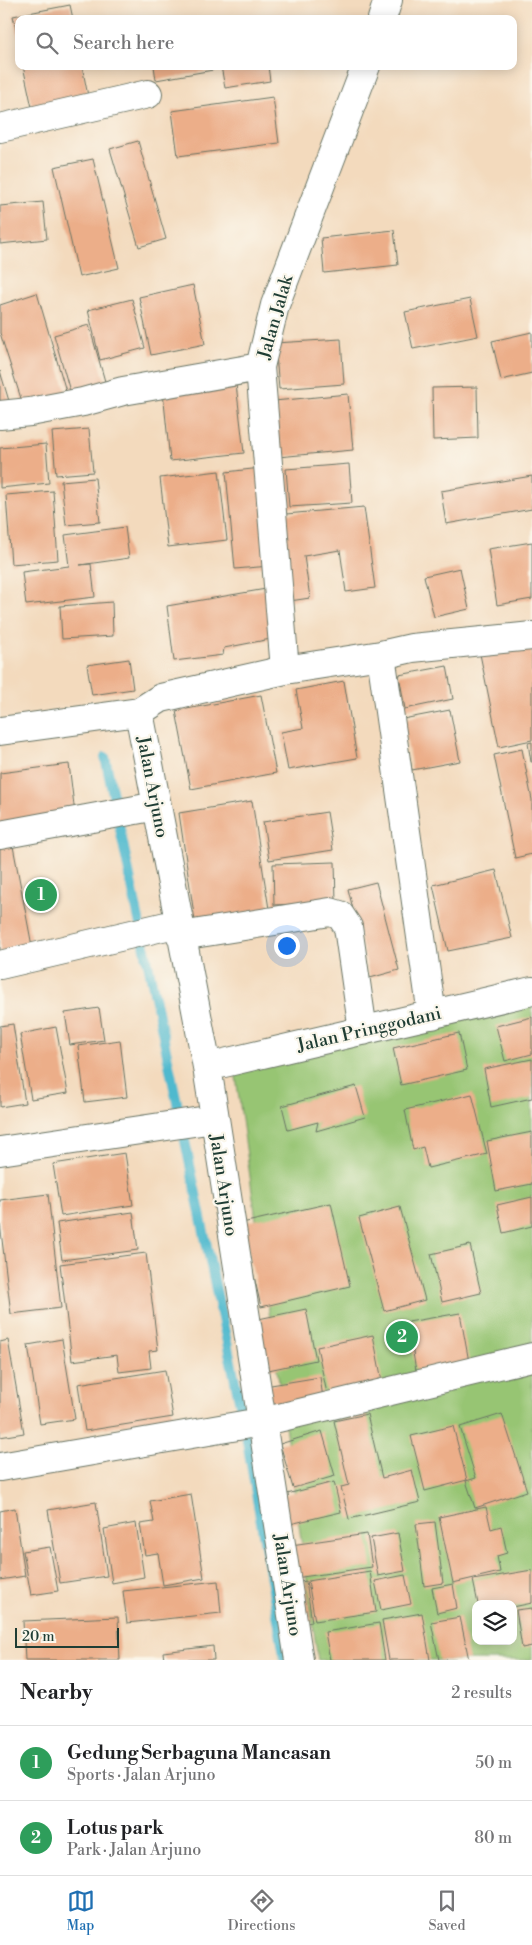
<!DOCTYPE html>
<meta charset="utf-8">
<style>
:root{--surface:#fff;--page:#f6f6f6;--text:#202124;--muted:#757577;--line:#e0e0e0;--accent:#1f6fb2}
body{margin:0;font-family:"Libre Bodoni",serif;background:var(--page);color:var(--text)}
.controls{position:absolute;right:15px;bottom:15px;display:grid;overflow:hidden;border-radius:10px;box-shadow:0 2px 12px #0003}
.controls button{width:45px;height:45px;display:grid;place-items:center;padding:0;border:0;border-bottom:1px solid var(--line);background:var(--surface);color:var(--text);font:25px sans-serif}
.scale{position:absolute;left:15px;bottom:12px;width:104px;box-sizing:border-box;padding-left:5px;border:2px solid #1f3d34;border-top:0;font-size:14px;line-height:18px;white-space:nowrap;color:#1f3d34;-webkit-text-stroke:4px #fbf7ec;paint-order:stroke}
.you{position:absolute;left:286px;top:945px;width:18px;height:18px;margin:-12px;border:4px solid #fff;border-radius:50%;background:#1a73e8;box-shadow:0 0 0 8px #1a73e833}
.badge{display:grid;place-items:center;width:32px;height:32px;border-radius:50%;background:var(--accent);color:#fff;font-size:16px;font-weight:700}
.pin{position:absolute;translate:-50% -50%;border:2px solid #fff;box-shadow:0 1px 5px #0006}
.list{margin:0;padding:0;list-style:none}
h2{display:flex;justify-content:space-between;align-items:center;height:65px;margin:0;padding:0 20px;font-size:21px}
h2 small{font-size:16px;font-weight:400;color:var(--muted)}
.list li{display:grid;grid-template-columns:32px 1fr auto;gap:15px;align-items:center;box-sizing:border-box;height:75px;padding:0 20px;border-top:1px solid var(--line)}
.list b{display:block;font-size:19px;white-space:nowrap}
.list p{margin:0;font-size:16px;white-space:nowrap;color:var(--muted)}
.list em{font-size:16px;font-style:normal;color:var(--muted)}
.icon{flex:none;width:28px;height:28px;fill:none;stroke:currentColor;stroke-width:2;stroke-linecap:round;stroke-linejoin:round}
.map{position:relative;flex:none;width:532px;height:1660px;overflow:hidden}
.search{position:absolute;background:var(--surface);box-shadow:0 2px 12px #0003;left:15px;right:15px;top:15px;height:55px;display:flex;align-items:center;gap:12px;box-sizing:border-box;padding:0 18px;border-radius:10px;color:var(--muted);font-size:19px}
.sheet{height:215px;background:var(--surface)}
nav{display:flex;justify-content:space-around;align-items:center;box-sizing:border-box;height:70px;border-top:1px solid var(--line);background:var(--surface);font-size:14px;color:var(--muted)}
nav a{display:grid;justify-items:center;gap:2px}
nav .on{color:var(--accent)}
.map>svg:first-child{display:block}
.green{fill:#97c573;stroke:#5b8154;fill-rule:evenodd}
.lines{fill:none;stroke-linecap:round;stroke-linejoin:round}
.stream{stroke:#50b9ce;stroke-width:10}
.building{fill:#ecae89}
.minor-casing{stroke:#697464;stroke-width:30}
.minor{stroke:#fff;stroke-width:28}
.labels{text-anchor:middle;stroke-width:4.5;stroke-linejoin:round;paint-order:stroke}
.street-label{font-size:18px;fill:#1f3d34;stroke:#fbf7ec}
</style>
<div class="map">
<svg width="532" height="1660" viewBox="0 0 532 1660">
<rect width="100%" height="100%" fill="#fbf7ec"/>
<filter id="ink" filterUnits="userSpaceOnUse"><feTurbulence type="fractalNoise" baseFrequency=".02" numOctaves="2"/><feDisplacementMap in="SourceGraphic" scale="10" xChannelSelector="R" yChannelSelector="G"/><feConvolveMatrix kernelMatrix="1 2 1 2 8 2 1 2 1" color-interpolation-filters="sRGB"/></filter>
<filter id="wash" filterUnits="userSpaceOnUse"><feTurbulence type="fractalNoise" baseFrequency=".0096" numOctaves="4" result="noise"/><feDisplacementMap in="SourceGraphic" scale="20" xChannelSelector="R" yChannelSelector="G"/><feGaussianBlur stdDeviation="1.12" result="paint"/><feColorMatrix in="noise" values="0 0 0 0 0 0 0 0 0 0 0 0 0 0 0 0 0 1.4 0 .05"/><feComposite in="paint" operator="in"/></filter>
<g filter="url(#wash)">
<rect width="100%" height="100%" fill="#f3dabd"/>
<path class="green" d="M532 1004V1660H318L235 1070ZM476 1604H513V1641H476Z"/>
<g class="lines">
<path class="stream" d="M105 757 244 1424 285 1660"/>
</g>
<g id="blocks">
<path class="building" d="M70 5 73 19H19L18 38 13 16Z
M23 66H82L89 101 33 112Z
M154 66H212L213 70 156 80Z
M221 66H268L270 81 225 88Z
M273 97 279 143 178 156 172 111Z
M138 141 166 239 139 247 110 149Z
M93 159 119 268 79 277 54 167Z
M43 202 47 239 0 244V206Z
M394 230 398 265 324 273 321 238Z
M193 285 205 344 151 355 139 297Z
M37 293 68 398 25 411 0 333V305Z
M132 299 145 348 100 360 88 310Z
M470 299 478 336 413 349 405 312Z
M89 325 108 392 73 402 54 335Z
M532 332V373L501 380 492 341Z
M341 339 344 384 279 389 275 343Z
M0 371 9 401 0 403Z
M236 384 244 453 170 461 163 392Z
M477 387 478 438 433 440 432 388Z
M348 394 353 450 278 457 274 401Z
M89 429 93 472 56 475 52 432Z
M46 444 49 483 0 488V448Z
M349 464 352 503 289 507 286 469Z
M261 468 270 566 235 569 226 472Z
M219 471 227 540 168 547 160 478Z
M532 476V509L446 524 441 491Z
M95 478 100 522 66 525 61 481Z
M53 491 58 560 11 564 6 495Z
M364 507 375 588 346 592 340 550 304 556 310 598 283 602 286 514Z
M125 527 129 558 80 565 91 564 95 597 26 605 22 572 69 566 65 535Z
M532 542V599L497 605 488 549Z
M460 568 469 609 434 617 424 576Z
M266 589 276 638 224 648 223 655 174 661 167 606Z
M112 602 113 636 62 639 60 606Z
M532 644V740L499 747 480 654Z
M129 659 133 689 92 695 87 665Z
M447 666 453 699 405 709 399 675Z
M344 681 357 758 288 770 281 732 303 728 296 690Z
M261 695 276 773 191 789 176 711Z
M450 710 460 761 412 770 403 719Z
M532 742V762H531L528 743Z
M522 749 532 800V854L515 858 494 755Z
M69 764 75 814 0 824V773Z
M252 801 269 909 195 921 179 813Z
M327 812 333 850 269 860 263 822Z
M12 841 32 946 0 952V843Z
M335 862 336 902 274 905 273 864Z
M496 870 512 938 448 951 433 885Z
M376 882 399 970 370 978 348 889Z
M99 1008 104 1040 70 1045 65 1013Z
M532 1017V1054L505 1061 496 1026Z
M13 1024 25 1103 0 1107V1026Z
M56 1027 68 1093 31 1099 20 1034Z
M459 1033 467 1070 401 1085 393 1048Z
M120 1040 127 1097 85 1102 78 1046Z
M532 1059V1098L491 1107 484 1069Z
M356 1086 365 1117 316 1131 318 1122 288 1130 282 1106Z
M472 1094 487 1154 428 1168 423 1147 413 1150 405 1110Z
M532 1132V1184L496 1191 487 1141Z
M125 1153 133 1205 61 1216 53 1164Z
M48 1194 61 1308 11 1314 0 1223V1200Z
M532 1197V1226L503 1233 497 1205Z
M331 1203 350 1286 261 1307 242 1223Z
M400 1207 425 1300 384 1311 359 1218Z
M133 1212 138 1250 62 1260 57 1223Z
M470 1245 481 1293 442 1302 431 1254Z
M146 1253 158 1350 149 1351 151 1368 119 1372 117 1355 72 1361 60 1264Z
M306 1309 316 1360 259 1372 249 1321Z
M460 1313 469 1362 416 1371 408 1322Z
M373 1335 383 1386 328 1398 317 1347Z
M62 1339 75 1419 40 1424 28 1345Z
M8 1340 24 1433 0 1437V1342Z
M165 1370 173 1417 85 1431 78 1384Z
M320 1377 324 1405 270 1414 265 1386Z
M367 1414 382 1478 412 1470 420 1502 349 1519 341 1487 349 1485 334 1421Z
M502 1414 527 1491 475 1508 466 1481 476 1478 460 1427Z
M453 1426 467 1480 425 1491 411 1436Z
M322 1431 335 1476 293 1488 280 1444Z
M334 1482 341 1512 290 1524 283 1495Z
M191 1494 204 1578 163 1585 158 1553 145 1555 140 1524 154 1522 150 1501Z
M96 1502 107 1576 60 1583 48 1510Z
M486 1507 491 1529 501 1526 507 1553 497 1556 500 1572 453 1583 439 1517Z
M15 1508 25 1576 0 1580V1511Z
M435 1522 443 1583 424 1586 416 1524Z
M136 1523 144 1577 112 1583 104 1529Z
M398 1533 405 1571 378 1576 371 1538Z
M367 1534 372 1567 288 1579 284 1546Z
M50 1547 58 1591 31 1595 23 1551Z
M532 1570V1603L513 1607V1604H478L473 1580Z
M370 1571 376 1612 315 1621 308 1581Z
M405 1575 411 1604 381 1610 375 1581Z
M218 1581 221 1613 127 1623 123 1591Z
M306 1581 312 1622 296 1624 290 1584Z
M453 1584 457 1608 437 1613 432 1588Z
M532 1608V1646L522 1648 516 1610Z
M422 1613 430 1660H389L382 1620Z
M118 1617 120 1660H25L23 1621Z
M460 1617 469 1660H439L431 1622Z
M379 1623 385 1660H330L325 1632Z
M213 1646 214 1660H164L163 1652Z"/>
</g>
</g>
<g filter="url(#ink)">
<use href="#blocks" fill-opacity="0" stroke="#697464" stroke-width="1"/>
<g class="lines">
<defs>
<path id="minor" d="M382 19 388 0
M0 128 148 94
M0 415 30 412 83 402 123 391 260 367
M381 655 432 1015
M285 670 260 367 275 305 366 66
M139 712 207 1067 299 1660
M0 731 139 712 161 698 285 670 381 655 412 648 532 636
M0 835 157 806
M181 936 330 912 340 915 348 927 363 1031
M0 965 179 923
M207 1067 532 991
M0 1151 214 1119
M0 1467 266 1421 532 1357"/>
</defs>
<use href="#minor" class="minor-casing"/>
<use href="#minor" class="minor"/>
</g>
</g>
<g class="labels">
<g class="street-label">
<text transform="translate(275 317) rotate(-74)" y="6">Jalan Jalak</text>
<text transform="translate(153 787) rotate(79)" y="6">Jalan Arjuno</text>
<text transform="translate(369 1029) rotate(-13)" y="6">Jalan Pringgodani</text>
<text transform="translate(224 1185) rotate(81)" y="6">Jalan Arjuno</text>
<text transform="translate(288 1585) rotate(81)" y="6">Jalan Arjuno</text>
</g>
</g>
</svg>
<div class="controls">
<button><svg class="icon" aria-label="layers" viewBox="0 0 24 24"><path d="M12 4l9 5-9 5-9-5zM3 14l9 5 9-5"/></svg></button>
</div>
<div class="scale">20 m</div>
<div class="you"></div>
<div class="pin badge" style="left:41px;top:895px;background:#2e9e5b">1</div>
<div class="pin badge" style="left:402px;top:1337px;background:#2e9e5b">2</div>
<div class="search"><svg class="icon" aria-label="search" viewBox="0 0 24 24"><circle cx="10" cy="10" r="6"/><path d="M15 15l6 6"/></svg>Search here</div>
</div>
<section class="sheet">
<h2>Nearby<small>2 results</small></h2>
<ul class="list">
<li><span class="badge" style="background:#2e9e5b">1</span><div><b>Gedung Serbaguna Mancasan</b><p>Sports · Jalan Arjuno</p></div><em>50 m</em></li>
<li><span class="badge" style="background:#2e9e5b">2</span><div><b>Lotus park</b><p>Park · Jalan Arjuno</p></div><em>80 m</em></li>
</ul>
</section>
<nav>
<a class="on"><svg class="icon" aria-label="map" viewBox="0 0 24 24"><path d="M3 6l6-2 6 2 6-2v14l-6 2-6-2-6 2zM9 4v14M15 6v14"/></svg>Map</a>
<a><svg class="icon" aria-label="directions" viewBox="0 0 24 24"><path d="M12 3l9 9-9 9-9-9zM9 14v-3h6M13 9l2 2-2 2"/></svg>Directions</a>
<a><svg class="icon" aria-label="saved" viewBox="0 0 24 24"><path d="M7 4h10v16l-5-4-5 4z"/></svg>Saved</a>
</nav>
